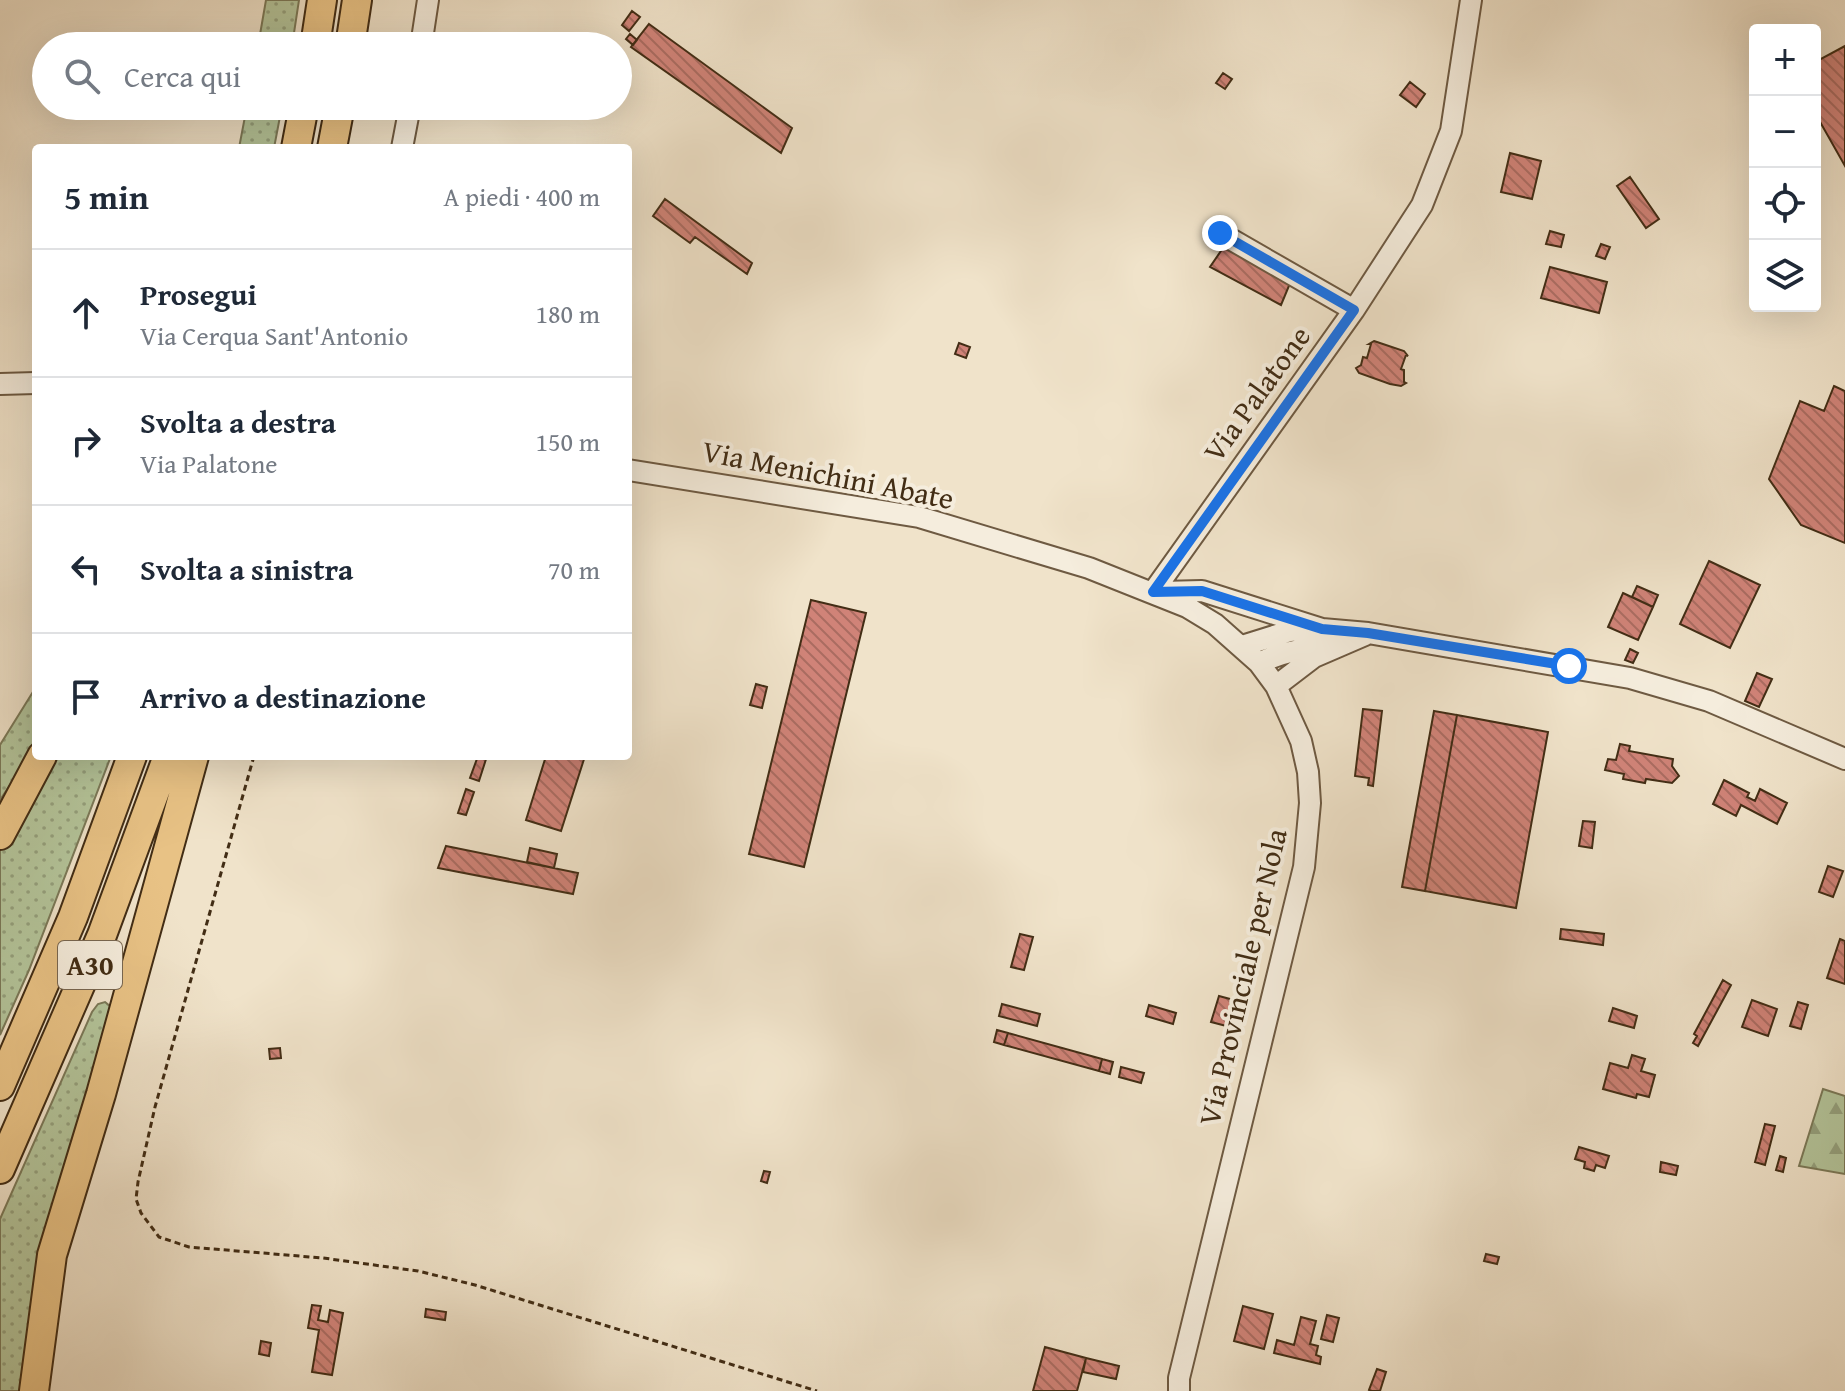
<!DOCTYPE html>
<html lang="it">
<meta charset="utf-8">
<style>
:root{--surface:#fff;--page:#f6f6f7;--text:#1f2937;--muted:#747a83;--line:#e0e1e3}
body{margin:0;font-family:"Gentium Book Plus",serif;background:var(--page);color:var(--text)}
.controls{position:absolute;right:24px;top:24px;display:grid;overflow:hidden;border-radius:8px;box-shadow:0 8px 32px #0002}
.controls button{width:72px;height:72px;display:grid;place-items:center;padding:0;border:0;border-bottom:2px solid var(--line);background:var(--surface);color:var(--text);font:40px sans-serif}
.stop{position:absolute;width:24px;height:24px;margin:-18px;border:6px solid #1a73e8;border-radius:50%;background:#fff}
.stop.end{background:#1a73e8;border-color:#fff;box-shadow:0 2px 8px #0008}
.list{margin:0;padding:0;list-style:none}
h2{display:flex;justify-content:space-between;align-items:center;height:104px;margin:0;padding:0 32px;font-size:34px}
h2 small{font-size:26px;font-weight:400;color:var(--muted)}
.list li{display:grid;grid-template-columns:52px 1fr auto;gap:24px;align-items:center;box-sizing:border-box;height:128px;padding:0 32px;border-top:2px solid var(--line)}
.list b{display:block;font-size:30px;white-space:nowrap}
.list p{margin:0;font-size:26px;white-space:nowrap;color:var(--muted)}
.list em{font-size:26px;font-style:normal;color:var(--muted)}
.icon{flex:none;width:44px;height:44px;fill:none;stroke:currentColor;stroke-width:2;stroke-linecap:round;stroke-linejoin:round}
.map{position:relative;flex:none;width:1845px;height:1391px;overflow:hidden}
.search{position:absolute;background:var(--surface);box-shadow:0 8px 32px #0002;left:32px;top:32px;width:600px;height:88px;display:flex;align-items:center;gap:20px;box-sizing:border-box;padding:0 28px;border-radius:44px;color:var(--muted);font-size:30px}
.panel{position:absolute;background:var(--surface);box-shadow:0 8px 32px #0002;left:32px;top:144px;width:600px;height:616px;border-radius:8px}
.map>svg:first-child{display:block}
.green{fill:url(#green-dots);stroke:#7b7958;stroke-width:2}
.forest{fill:url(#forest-firs);stroke:#7b7958;stroke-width:2}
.building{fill:url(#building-back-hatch);stroke:#422d15;stroke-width:2}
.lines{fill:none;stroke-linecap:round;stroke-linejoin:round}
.minor-casing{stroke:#6e5a42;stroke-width:24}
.highway-casing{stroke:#422d15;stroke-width:32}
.path{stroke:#422d15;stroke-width:3;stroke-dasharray:6 4;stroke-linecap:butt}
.minor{stroke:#f5eddd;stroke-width:20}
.highway{stroke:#e8c285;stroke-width:28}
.route{stroke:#1a73e8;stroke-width:10}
.labels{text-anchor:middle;stroke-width:8;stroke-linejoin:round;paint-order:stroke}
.shield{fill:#f5eddd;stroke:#786751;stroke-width:2}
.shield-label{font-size:28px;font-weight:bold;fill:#422d15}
.street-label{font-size:30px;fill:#422d15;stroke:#f5eddd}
</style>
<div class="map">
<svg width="1845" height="1391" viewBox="0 0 1845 1391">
<defs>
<pattern id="green-dots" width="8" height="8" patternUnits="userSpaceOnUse" patternTransform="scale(2)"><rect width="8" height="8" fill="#b4c59b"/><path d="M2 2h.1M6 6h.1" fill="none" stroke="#94a07d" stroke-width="1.8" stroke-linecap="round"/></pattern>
<pattern id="forest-firs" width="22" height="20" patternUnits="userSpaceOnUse" patternTransform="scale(2)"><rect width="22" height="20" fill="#b4c59b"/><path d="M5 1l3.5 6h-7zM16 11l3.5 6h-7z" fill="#94a07d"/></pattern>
<pattern id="building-back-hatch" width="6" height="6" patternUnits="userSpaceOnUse" patternTransform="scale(2)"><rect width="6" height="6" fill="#d08378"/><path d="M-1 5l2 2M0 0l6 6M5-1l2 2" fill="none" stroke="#aa6c61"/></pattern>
</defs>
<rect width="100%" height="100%" fill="#f0e3ca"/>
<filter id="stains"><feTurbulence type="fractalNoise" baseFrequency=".0025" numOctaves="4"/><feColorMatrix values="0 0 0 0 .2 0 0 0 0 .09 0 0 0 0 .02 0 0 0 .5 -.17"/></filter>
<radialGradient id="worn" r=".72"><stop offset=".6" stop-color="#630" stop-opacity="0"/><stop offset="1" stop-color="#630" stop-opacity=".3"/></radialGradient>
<path class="green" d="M266 0H299L292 46H258Z
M247 106H282L274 148H239Z
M36 687V746L0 800V745Z
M50 756H111L29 970 0 1035V845Z
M105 1002 111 1007 23 1391H0V1219L92 1012 98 1004Z"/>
<path class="forest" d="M1823 1089 1845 1096V1174L1799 1166Z"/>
<path class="building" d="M632 11 640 17 629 31 622 25Z
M649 24 792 128 781 153 631 47Z
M630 34 637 40 633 45 626 39Z
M1845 46V166L1815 113V62Z
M1223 73 1232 79 1225 89 1216 83Z
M1410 82 1425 94 1416 107 1400 95Z
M1510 153 1541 161 1532 199 1501 192Z
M1630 177 1659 219 1646 228 1617 186Z
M665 199 752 263 747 274 695 237 690 243 653 216Z
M1550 231 1564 235 1561 247 1546 244Z
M1601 244 1610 247 1605 259 1596 256Z
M1225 245 1291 281 1281 305 1210 267Z
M1550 267 1607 282 1599 313 1541 298Z
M1374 341 1404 351 1408 356 1406 355 1401 369 1404 370V382L1406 383 1401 386 1390 384 1359 373 1356 368 1361 365 1363 357 1367 358 1371 344H1369Z
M959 343 970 347 966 358 955 354Z
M1834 386 1845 391V543L1801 525 1769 479 1800 401 1824 411Z
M1709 561 1760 585 1730 648 1680 624Z
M1637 586 1658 595 1653 607 1632 597Z
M1623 593 1653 607 1638 640 1608 627Z
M811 600 866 613 804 867 749 854Z
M1630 649 1638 653 1633 663 1625 660Z
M1757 673 1772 679 1759 707 1745 701Z
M756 684 767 687 762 708 750 705Z
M1363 709 1382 711 1373 786 1368 785 1369 778 1355 776Z
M1434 711 1457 715 1425 891 1402 887Z
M1457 715 1548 732 1516 908 1425 891Z
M1620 744 1630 746 1629 751 1673 759 1672 766 1679 776 1672 783 1646 779 1645 783 1623 779 1624 774 1605 770 1608 759 1616 760Z
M478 756H487L479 781 470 778Z
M546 756H585L561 831 526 820Z
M1724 780 1749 793 1747 797 1755 801 1760 789 1787 803 1777 824 1741 805 1736 816 1713 804Z
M466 789 474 792 466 815 458 813Z
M1583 821 1595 822 1592 848 1579 846Z
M446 846 578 873 573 894 438 868Z
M530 848 557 854 554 868 527 862Z
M1828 866 1843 871 1833 897 1819 892Z
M1561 929 1604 934 1603 945 1560 939Z
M1020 934 1033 937 1024 970 1011 967Z
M1840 939 1845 941V984L1827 978Z
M1723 980 1731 985 1698 1046 1693 1043 1697 1036 1694 1034Z
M1219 996 1245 1003 1238 1029 1211 1022Z
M1752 1000 1777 1009 1768 1036 1742 1027Z
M1798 1002 1808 1005 1801 1029 1790 1026Z
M1002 1004 1040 1014 1037 1026 999 1016Z
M1149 1005 1176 1013 1173 1024 1146 1016Z
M1613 1008 1637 1016 1634 1028 1609 1021Z
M997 1030 1008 1033 1004 1045 994 1042Z
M1008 1033 1102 1059 1099 1071 1004 1045Z
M280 1048 281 1058 270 1059 269 1049Z
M1632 1055 1645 1059 1641 1071 1655 1075 1649 1097 1637 1094 1636 1098 1603 1089 1610 1063 1628 1068Z
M1102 1059 1113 1062 1110 1074 1099 1071Z
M1121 1067 1144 1073 1141 1083 1119 1077Z
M1765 1124 1775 1126 1765 1165 1755 1162Z
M1579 1147 1609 1156 1605 1168 1596 1165 1594 1171 1584 1168 1585 1162 1575 1159Z
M1780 1156 1786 1158 1783 1172 1776 1170Z
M1661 1162 1678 1166 1676 1175 1660 1172Z
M764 1171 770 1172 767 1183 761 1181Z
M1486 1254 1499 1257 1497 1264 1484 1261Z
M312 1305 321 1306 318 1320 328 1322 330 1310 343 1313 332 1375 312 1372 319 1330 308 1328Z
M1243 1306 1273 1314 1264 1349 1234 1341Z
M426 1309 446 1312 445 1320 425 1317Z
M1327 1315 1339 1318 1333 1342 1321 1339Z
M1301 1317 1316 1321 1310 1344 1318 1346 1316 1355 1321 1357 1320 1364 1274 1353 1277 1340 1294 1345Z
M261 1341 271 1343 269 1356 259 1354Z
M1045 1347 1086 1358 1077 1391H1033Z
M1086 1358 1119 1366 1116 1379 1083 1372Z
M1377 1369 1386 1372 1380 1391H1372L1369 1390Z"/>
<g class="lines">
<defs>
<path id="minor" d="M421 46 428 0
M402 148 410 106
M1220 233 1354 310
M0 384 36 383
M628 470 919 517 1089 568 1187 607 1215 624 1259 663 1276 686 1301 741 1308 772 1310 803 1304 867 1179 1378V1391
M1153 592 1354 310 1422 205 1451 131 1471 0
M1161 592 1202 591 1322 629 1368 633 1630 678 1709 701 1845 759
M1242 646 1290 631 1310 629
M1259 663C1281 652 1304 648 1329 646
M1276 686 1314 657 1365 635"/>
<path id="highway" d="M315 46 322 0
M350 46 357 0
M296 148 304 106
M332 148 340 106
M0 835 42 756
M0 1086 73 917 132 756
M0 1169 102 935 168 756
M34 1391 52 1255 101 1094 194 756"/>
</defs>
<use href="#minor" class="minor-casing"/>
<use href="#highway" class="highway-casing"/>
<path class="path" d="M254 756 155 1107 138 1182 136 1199 141 1213 159 1237 189 1247 323 1258 418 1271 475 1285 817 1391"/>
<use href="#minor" class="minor"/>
<use href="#highway" class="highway"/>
</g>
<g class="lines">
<path class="route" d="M1220 233 1354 310 1153 592 1202 591 1322 629 1368 633 1569 666"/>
</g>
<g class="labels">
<rect class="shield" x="58" y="941" width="64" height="48" rx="6"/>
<g class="shield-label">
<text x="90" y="975">A30</text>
</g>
<g class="street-label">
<text transform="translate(1257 394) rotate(-54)" y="10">Via Palatone</text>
<text transform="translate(828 475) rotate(11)" y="10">Via Menichini Abate</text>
<text transform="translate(1243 977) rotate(-77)" y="10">Via Provinciale per Nola</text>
</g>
</g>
<rect width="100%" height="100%" filter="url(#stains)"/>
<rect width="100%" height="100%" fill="url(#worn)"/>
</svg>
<div class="controls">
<button>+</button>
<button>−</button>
<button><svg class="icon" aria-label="locate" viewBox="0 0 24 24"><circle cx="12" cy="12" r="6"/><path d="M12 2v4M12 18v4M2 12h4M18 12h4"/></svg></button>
<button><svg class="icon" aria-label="layers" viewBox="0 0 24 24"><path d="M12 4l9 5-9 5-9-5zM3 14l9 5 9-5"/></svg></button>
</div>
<div class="stop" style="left:1569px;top:666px"></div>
<div class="stop end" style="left:1220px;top:233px"></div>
<div class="search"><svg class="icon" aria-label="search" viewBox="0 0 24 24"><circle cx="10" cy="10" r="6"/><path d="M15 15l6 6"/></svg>Cerca qui</div>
<section class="panel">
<h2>5 min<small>A piedi · 400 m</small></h2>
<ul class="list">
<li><svg class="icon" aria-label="ahead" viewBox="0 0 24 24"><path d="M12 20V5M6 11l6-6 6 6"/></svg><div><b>Prosegui</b><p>Via Cerqua Sant'Antonio</p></div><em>180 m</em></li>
<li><svg class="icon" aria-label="right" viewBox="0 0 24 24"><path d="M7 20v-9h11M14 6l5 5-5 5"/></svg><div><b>Svolta a destra</b><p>Via Palatone</p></div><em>150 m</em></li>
<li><svg class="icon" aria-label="left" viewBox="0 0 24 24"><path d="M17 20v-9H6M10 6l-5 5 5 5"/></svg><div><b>Svolta a sinistra</b></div><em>70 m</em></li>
<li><svg class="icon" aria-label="arrive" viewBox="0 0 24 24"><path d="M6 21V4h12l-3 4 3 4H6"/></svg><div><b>Arrivo a destinazione</b></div></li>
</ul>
</section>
</div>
